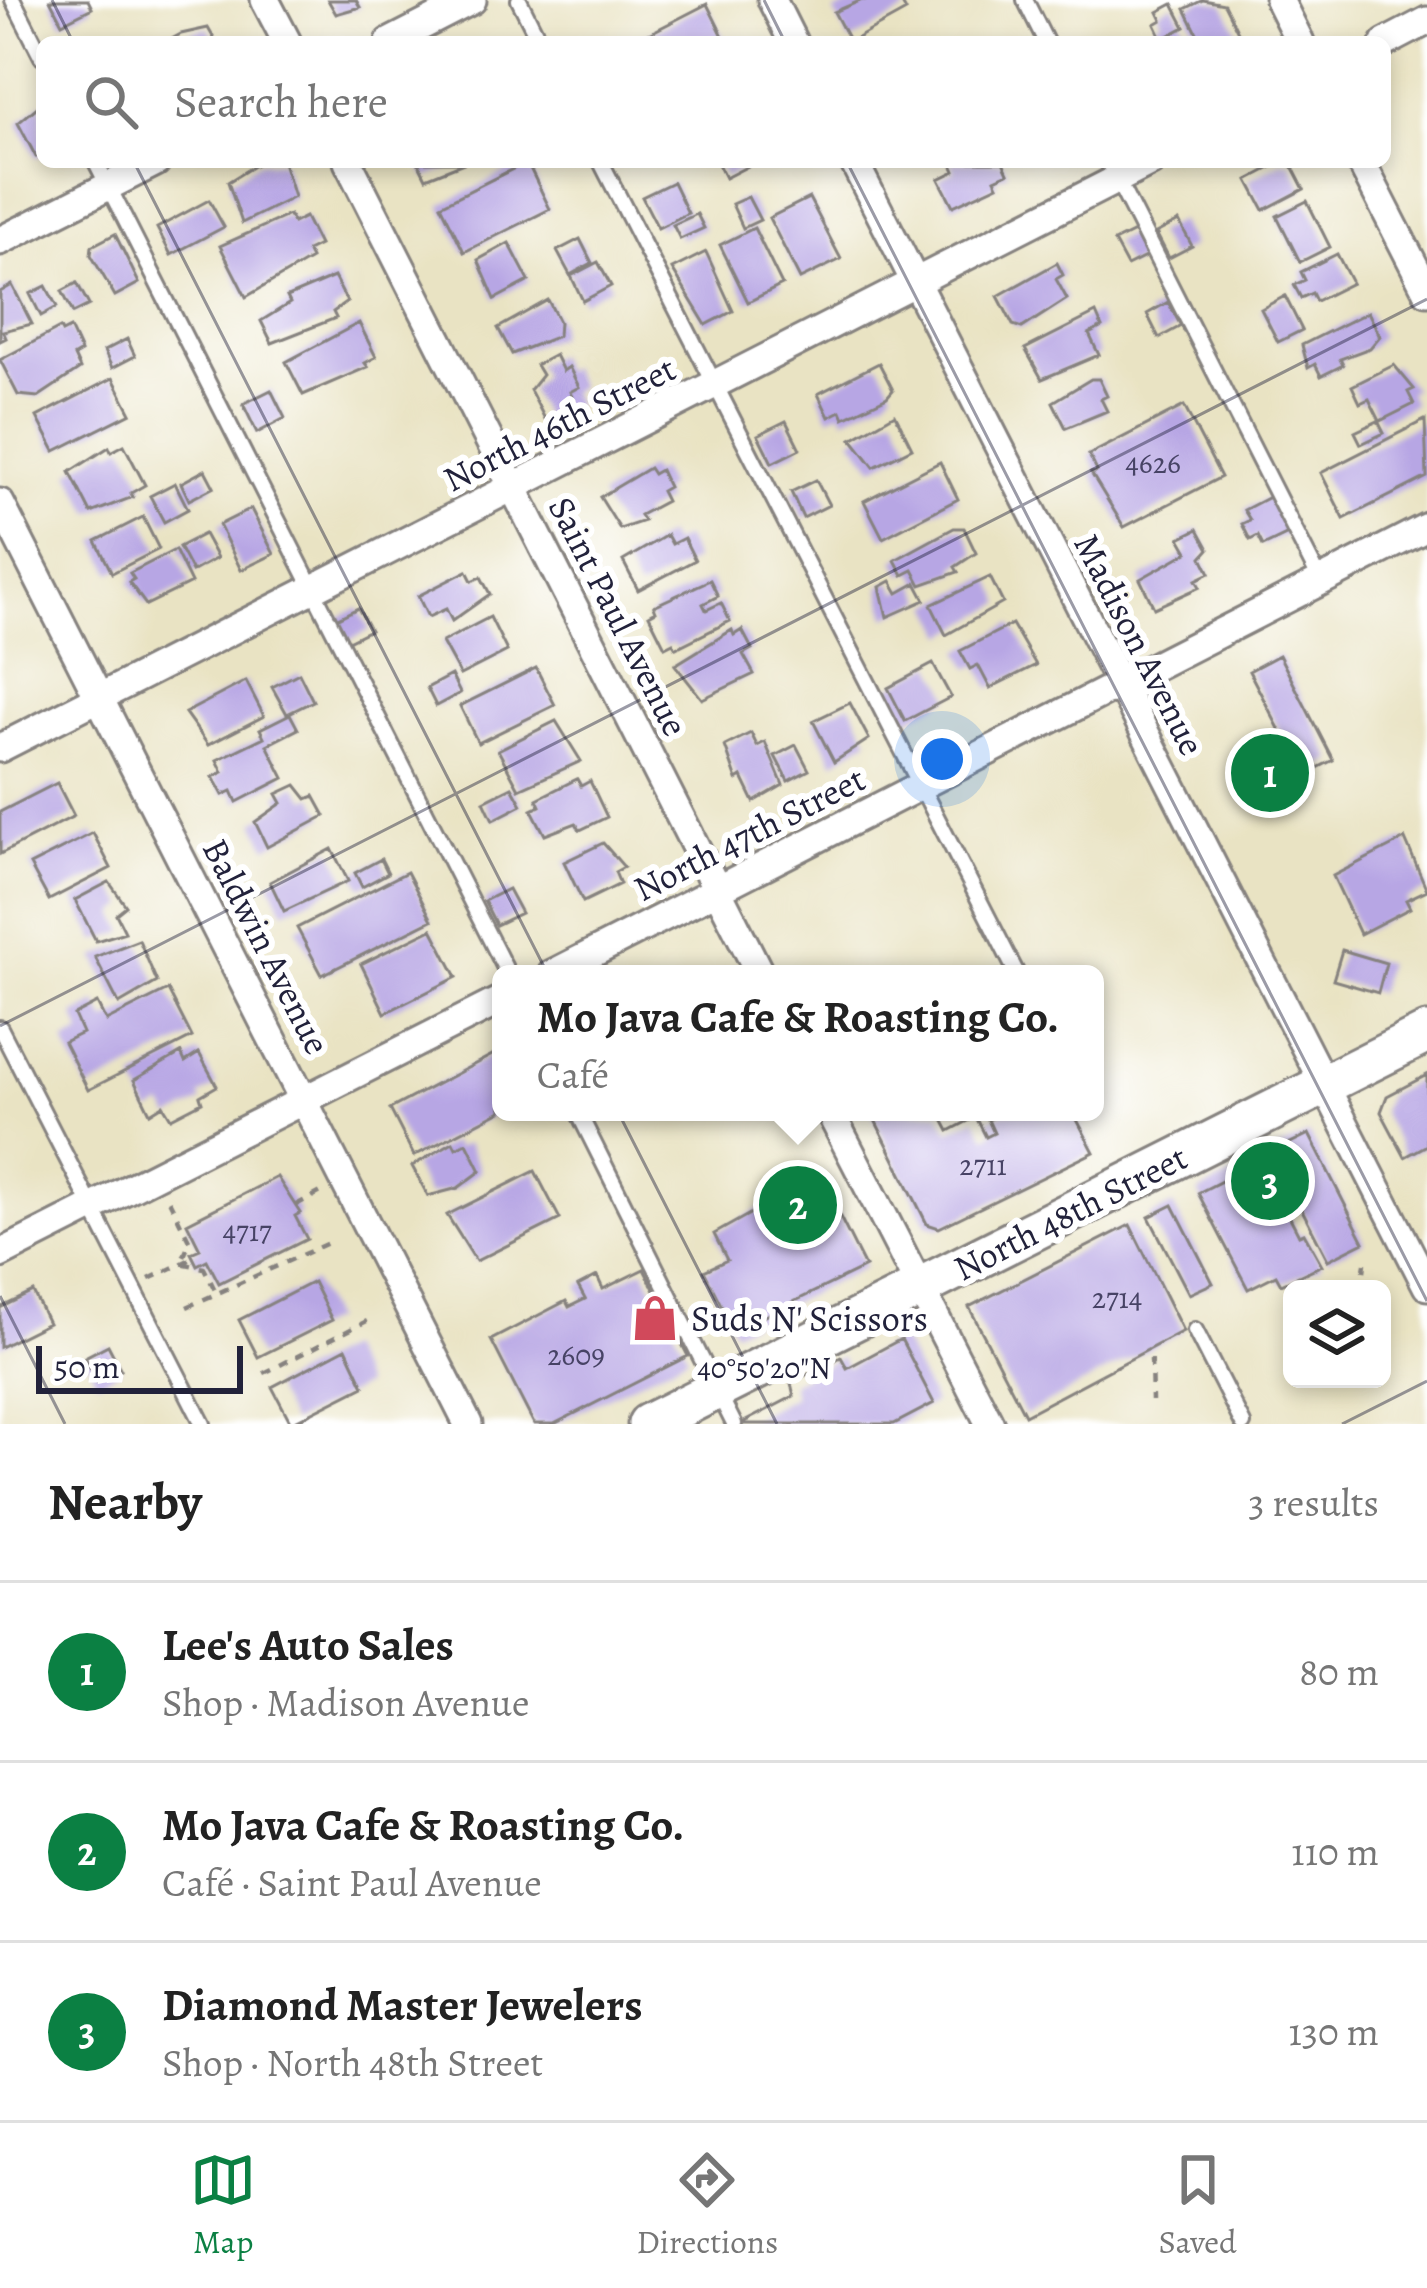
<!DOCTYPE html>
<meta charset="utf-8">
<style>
:root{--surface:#fff;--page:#f6f6f6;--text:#222;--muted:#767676;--line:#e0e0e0;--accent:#0b8043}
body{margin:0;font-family:Alegreya,serif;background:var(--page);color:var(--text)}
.controls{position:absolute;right:36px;bottom:36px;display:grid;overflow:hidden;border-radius:18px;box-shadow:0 6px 18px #0003}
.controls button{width:108px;height:108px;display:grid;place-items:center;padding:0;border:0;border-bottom:3px solid var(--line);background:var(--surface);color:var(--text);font:60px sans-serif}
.scale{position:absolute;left:36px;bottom:30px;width:207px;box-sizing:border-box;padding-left:12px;border:6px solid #22223b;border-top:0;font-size:33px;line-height:42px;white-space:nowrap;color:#22223b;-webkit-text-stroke:9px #fff;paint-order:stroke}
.you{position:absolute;left:942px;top:759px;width:42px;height:42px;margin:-30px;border:9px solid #fff;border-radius:50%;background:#1a73e8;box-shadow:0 0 0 18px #1a73e833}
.badge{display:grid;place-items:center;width:78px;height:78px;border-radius:50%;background:var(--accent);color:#fff;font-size:39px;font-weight:700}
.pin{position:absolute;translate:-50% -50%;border:6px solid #fff;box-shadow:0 3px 12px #0006}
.popup{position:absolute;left:492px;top:965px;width:612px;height:156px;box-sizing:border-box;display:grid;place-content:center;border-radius:18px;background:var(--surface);filter:drop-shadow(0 3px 9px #0005);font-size:39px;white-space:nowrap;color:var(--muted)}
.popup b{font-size:45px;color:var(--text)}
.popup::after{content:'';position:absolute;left:50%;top:100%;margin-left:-24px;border:24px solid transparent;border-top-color:var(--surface)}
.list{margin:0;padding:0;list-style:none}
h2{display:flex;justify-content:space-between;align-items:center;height:156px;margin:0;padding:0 48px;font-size:51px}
h2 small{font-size:39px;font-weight:400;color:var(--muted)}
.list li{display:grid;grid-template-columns:78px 1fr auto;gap:36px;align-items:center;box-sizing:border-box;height:180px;padding:0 48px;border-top:3px solid var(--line)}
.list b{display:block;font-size:45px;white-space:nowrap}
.list p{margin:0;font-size:39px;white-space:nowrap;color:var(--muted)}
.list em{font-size:39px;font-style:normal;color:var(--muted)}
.icon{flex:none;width:66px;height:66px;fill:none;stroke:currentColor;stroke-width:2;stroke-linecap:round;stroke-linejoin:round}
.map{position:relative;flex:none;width:1427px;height:1424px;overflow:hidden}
.search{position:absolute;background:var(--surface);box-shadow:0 6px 18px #0003;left:36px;right:36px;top:36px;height:132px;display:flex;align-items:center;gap:30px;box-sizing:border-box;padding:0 42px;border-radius:18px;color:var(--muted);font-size:45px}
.sheet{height:696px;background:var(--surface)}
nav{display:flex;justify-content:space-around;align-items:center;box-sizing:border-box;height:168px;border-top:3px solid var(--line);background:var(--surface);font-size:33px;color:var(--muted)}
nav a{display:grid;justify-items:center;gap:6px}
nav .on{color:var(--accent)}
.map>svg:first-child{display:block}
.building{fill:#b7a6e4}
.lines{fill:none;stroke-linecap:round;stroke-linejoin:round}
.service-casing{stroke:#86827f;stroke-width:20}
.minor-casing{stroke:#86827f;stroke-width:33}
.secondary-casing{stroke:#86827f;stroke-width:45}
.path{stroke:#86827f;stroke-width:4.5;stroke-dasharray:9 9;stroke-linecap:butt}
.service{stroke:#fff;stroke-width:14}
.minor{stroke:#fff;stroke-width:27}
.secondary{stroke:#fff;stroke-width:39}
.ticks{fill:none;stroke:#22223b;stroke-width:3;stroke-opacity:0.45}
.labels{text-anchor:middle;stroke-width:12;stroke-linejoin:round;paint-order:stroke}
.number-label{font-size:30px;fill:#474365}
.street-label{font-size:36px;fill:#22223b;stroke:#fff}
.poi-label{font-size:36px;fill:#22223b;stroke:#fff;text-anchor:start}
.ticks-label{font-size:30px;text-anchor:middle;fill:#22223b;stroke:#fff;stroke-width:12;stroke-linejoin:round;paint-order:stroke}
</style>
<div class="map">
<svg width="1427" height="1424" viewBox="0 0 1427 1424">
<rect width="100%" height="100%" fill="#fff"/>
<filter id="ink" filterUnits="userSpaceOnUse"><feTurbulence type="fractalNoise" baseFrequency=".00833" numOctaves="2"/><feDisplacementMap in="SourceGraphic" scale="24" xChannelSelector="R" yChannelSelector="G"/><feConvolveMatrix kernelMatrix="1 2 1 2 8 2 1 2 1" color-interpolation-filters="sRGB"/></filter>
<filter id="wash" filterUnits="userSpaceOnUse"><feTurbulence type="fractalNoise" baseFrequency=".004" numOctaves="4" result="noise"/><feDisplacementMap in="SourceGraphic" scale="48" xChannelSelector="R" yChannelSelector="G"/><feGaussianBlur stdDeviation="2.7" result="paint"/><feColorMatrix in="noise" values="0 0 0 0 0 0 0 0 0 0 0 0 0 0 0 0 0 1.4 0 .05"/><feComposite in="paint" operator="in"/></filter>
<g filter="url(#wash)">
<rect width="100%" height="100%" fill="#e9e3c3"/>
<g id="blocks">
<path class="building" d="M50 0H88L92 8 62 23Z
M328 0H356L360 7 336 14Z
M862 0H900L906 11 850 42 834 12Z
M1203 0 1224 4 1243 42 1201 41 1185 9Z
M707 4 726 42H633Z
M1173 4 1185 27 1162 39 1155 24 1162 20 1158 12Z
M208 28 216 42H166L181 34Z
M42 103V155L36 157 18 123Z
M260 162H283L294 197 242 223 228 182Z
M418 162H466L426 178Z
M527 162 550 209 464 252 441 205Z
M717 162H756L725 178Z
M951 162H1003L1008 173 995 179 998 185 953 206 939 179 955 171Z
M1282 162H1290L1304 189 1264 210 1248 180Z
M673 182 688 213 658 228 642 197Z
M748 197 760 220 743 228 732 204Z
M809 198 841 259 800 279 769 218Z
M209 200 224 227 171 255 157 228Z
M1307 201 1330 247 1300 262 1277 216Z
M697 214 704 228 680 239 673 225Z
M289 215 293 223 305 217 319 245 307 251 311 259 246 297 220 246Z
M1179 221 1192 246 1169 258 1156 233Z
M754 228 782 285 748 302 720 245Z
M1134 232 1147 256 1127 266 1114 242Z
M115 234 139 283 115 296 91 255 92 246Z
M580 239 592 263 570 275 557 251Z
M509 243 529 281 495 299 478 260Z
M706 252 733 311 706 325 672 269Z
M1337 254 1352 283 1316 301 1312 293 1301 298 1294 285 1305 280 1301 272Z
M598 262 611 286 583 301 571 276Z
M1057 263 1063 275 1056 279 1067 299 1022 328 1013 325 998 296Z
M334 277 347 302 333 312 336 318 272 343 261 321 290 303 287 297Z
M77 283 89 305 73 313 62 291Z
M12 285 32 324 3 331 6 338 0 341V292Z
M46 286 57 307 41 316 30 294Z
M1285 296 1302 330 1278 342 1261 309Z
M548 300 559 322 558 336 512 354 498 328Z
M1168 302 1181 326 1159 338 1147 314Z
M1368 312 1380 336 1370 348 1340 359 1343 365 1321 376 1315 364 1308 368 1302 345Z
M1096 313 1102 327 1089 334 1099 355 1042 379 1025 349Z
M359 323 376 357 365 363 368 367 303 395 286 362Z
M60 328 62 332 70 328 81 352 74 356 80 369 38 397 18 395 0 360Z
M127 339 135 356 112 368 104 351Z
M555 355 563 371 569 367 579 387 570 392 576 406 545 419 530 390 542 375 536 365Z
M879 363 893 390 887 397 844 418 841 411 829 417 818 394Z
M1394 365 1414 389 1408 392 1414 404 1380 421 1369 399 1360 403 1352 386Z
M113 378 131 413 55 451 37 417Z
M1091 379H1099L1107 396 1101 399 1107 411 1066 428 1053 402Z
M271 390 285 418 257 433 243 404Z
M1184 406 1221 477 1124 527 1091 473 1097 471 1089 455Z
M895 414 912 448 874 467 852 439Z
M1425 420 1427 477 1344 519 1321 473Z
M786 421 800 449 772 463 758 435Z
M1378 421 1384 433 1361 444 1355 432Z
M124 445 145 485 131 493 133 497 91 513 70 472 109 447 111 452Z
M940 462 958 499 883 538 864 501Z
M649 468 653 474 660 470 668 487 661 491 666 501 640 515 644 521 620 529 600 497Z
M205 470 214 487 189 500 181 483Z
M816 480 829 505 803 518 791 492Z
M175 483 188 509 164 522 150 496Z
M1271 496 1290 533 1263 546 1258 536 1250 540 1242 524 1250 520 1244 510Z
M251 509 274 554 241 570 219 525Z
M143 517 159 549 112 573 96 541Z
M954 528H964L976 553 955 567 958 572 921 585 913 570 903 575 895 560Z
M1198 529 1209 549 1202 557 1210 573 1196 580 1200 587 1154 608 1140 579 1188 552 1180 538Z
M204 534 217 558 192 572 179 547Z
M667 535 672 544 684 538 695 560 638 590 623 561Z
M175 550 191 583 146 605 129 582 134 579 130 573Z
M467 571 472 581 481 577 490 594 452 621 446 609 428 617 418 596Z
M990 577 1003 603 946 635 931 605Z
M710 580 718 596 703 604 706 610 721 603 730 621 676 648 673 643 665 647 649 615 656 611 654 606Z
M891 581 898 593 916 583 925 600 887 617 880 587Z
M358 608 370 630 348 641 336 619Z
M490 617 507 651 460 675 442 642Z
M1012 624 1036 665 990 688 978 665 970 669 960 651Z
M732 630 734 635 742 630 752 649 743 654 754 674 702 699 675 665Z
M1279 655 1333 760 1251 802 1234 771 1287 744 1249 671Z
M933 664 951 697 905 721 888 688Z
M536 668 555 705 478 743 460 706Z
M299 673 313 701 287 714 272 687Z
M451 675 460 693 436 706 427 688Z
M246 681 264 716 208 745 185 713Z
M850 703 869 739 834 762 813 721Z
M290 714 298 729 267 745 284 778 237 802 232 791 223 795 213 777 223 772 217 760 264 737 260 729Z
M556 721 581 761 519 789 498 750Z
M751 733 757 746 765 742 783 785 754 802 742 777 737 780 725 746Z
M796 745 809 770 788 781 775 756Z
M577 779 581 786 590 781 607 817 580 830 576 823 545 835 532 810 540 806 537 799Z
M57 783 74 816 0 854V812Z
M296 785 307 799 314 796 325 816 267 847 255 822 282 803 277 794Z
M512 787 522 805 493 820 484 801Z
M93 833 111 868 49 900 30 865Z
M1405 839 1427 890 1406 900 1410 908 1360 934 1333 876Z
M603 843 624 867 615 872 620 884 583 902 564 862Z
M332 849 348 881 284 911 270 882Z
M381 859 388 873 362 887 355 873Z
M407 872 432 920 322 975 297 928Z
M109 882 126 906 116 914 125 932 96 941 75 900Z
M508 889 521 913 496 925 484 901Z
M432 929 457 977 385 1013 361 964Z
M139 940 157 982 119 1004 95 957Z
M1342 950 1386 963 1378 993 1333 980Z
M168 990 192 1037 88 1090 64 1042 82 1033 74 1015 97 1003 106 1021Z
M498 1052 501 1111 414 1156 390 1109Z
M181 1053 185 1062 199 1053 217 1086 200 1096 202 1102 171 1118 163 1105 150 1113 134 1080Z
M1427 1075V1145L1405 1157 1381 1112 1387 1096Z
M871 1112H939L949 1131 976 1117 986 1137 994 1133 988 1120 1005 1112H1073L1094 1152 939 1228 927 1224Z
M1309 1134 1364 1242 1328 1260 1272 1152Z
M453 1142 456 1148 467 1143 481 1171 458 1188 428 1196 412 1166Z
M1267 1158 1293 1207 1286 1210 1299 1235 1304 1233 1322 1265 1281 1284 1276 1275 1248 1289 1198 1193Z
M535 1171 560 1219 476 1261 447 1215Z
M819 1175 865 1267 734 1331 704 1271 727 1260 714 1234Z
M277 1177 300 1213 295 1216 307 1239 219 1283 207 1260 197 1265 191 1253 200 1249 187 1223Z
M1173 1205 1213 1283 1189 1294 1149 1217Z
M1130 1225 1183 1331 1025 1415 969 1307Z
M644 1269 688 1356 554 1424H534L491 1340 566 1301 569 1307 585 1299 578 1286 597 1276 603 1289Z
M313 1282 332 1320 258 1357 239 1320Z
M33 1292 48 1323 0 1347V1308Z
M901 1339 934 1403 894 1424H740L794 1396 791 1383 841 1357 847 1368Z
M108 1345 121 1370 97 1382 85 1357Z
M346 1348 364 1386 291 1423 272 1387Z"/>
</g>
</g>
<g filter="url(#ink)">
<use href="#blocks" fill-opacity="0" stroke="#86827f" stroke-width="3"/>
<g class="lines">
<defs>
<path id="service" d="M13 0 42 57
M519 0 540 42
M1025 0 1046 42
M96 162 508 974
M601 162 1017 974
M1108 162 1321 582
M0 1028 203 1424
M578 1112 734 1424
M1195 1330 1243 1424"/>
<path id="minor" d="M265 0 287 42
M772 0 793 42
M1279 0 1300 42
M390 42 472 0
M1385 43 1427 21
M348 162 760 974
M854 162 1427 1286
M1361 162 1427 291
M0 241 156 162
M0 503 468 1424
M0 748 1151 162
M552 974 1427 527
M830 1112 990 1424
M0 1254 501 1000"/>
<path id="secondary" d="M648 1424 1427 1033"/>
</defs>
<use href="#service" class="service-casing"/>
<use href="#minor" class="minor-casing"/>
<use href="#secondary" class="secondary-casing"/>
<path class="path" d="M169 1200 190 1242 181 1263 204 1268 216 1292
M296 1205 321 1192
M149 1279 193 1258
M1362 1289 1365 1263
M187 1307 328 1243
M1382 1317 1387 1320
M1151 1359 1152 1401
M264 1373 367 1321"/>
<use href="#service" class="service"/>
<use href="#minor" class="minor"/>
<use href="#secondary" class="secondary"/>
</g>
</g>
<path class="ticks" d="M52 0 73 42M764 0 785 42M134 162 777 1424M847 162 1427 1301M0 1026 1427 299M0 1296 65 1424M1342 1424 1427 1381"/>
<defs>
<symbol id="shop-bare" viewBox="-9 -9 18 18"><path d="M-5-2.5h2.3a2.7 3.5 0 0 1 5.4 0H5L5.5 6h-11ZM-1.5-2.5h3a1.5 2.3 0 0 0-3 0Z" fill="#d1495b" stroke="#fff" stroke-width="2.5" paint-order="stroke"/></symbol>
</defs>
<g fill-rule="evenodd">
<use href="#shop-bare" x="622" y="1285" width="66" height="66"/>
</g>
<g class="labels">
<g class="number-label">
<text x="1153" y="473">4626</text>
<text x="983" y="1175">2711</text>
<text x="247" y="1241">4717</text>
<text x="1117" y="1308">2714</text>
<text x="576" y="1365">2609</text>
</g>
<g class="street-label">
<text transform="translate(559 423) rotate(-27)" y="13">North 46th Street</text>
<text transform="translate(619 616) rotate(63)" y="13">Saint Paul Avenue</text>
<text transform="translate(1140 644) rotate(63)" y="13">Madison Avenue</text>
<text transform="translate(749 833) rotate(-27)" y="13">North 47th Street</text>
<text transform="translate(267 946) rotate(63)" y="13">Baldwin Avenue</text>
<text transform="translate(1070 1212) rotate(-27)" y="13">North 48th Street</text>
</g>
<g class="poi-label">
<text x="691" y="1331">Suds N' Scissors</text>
</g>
</g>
<g class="ticks-label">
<text x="764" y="1378">40°50'20"N</text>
</g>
</svg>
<div class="controls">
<button><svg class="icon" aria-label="layers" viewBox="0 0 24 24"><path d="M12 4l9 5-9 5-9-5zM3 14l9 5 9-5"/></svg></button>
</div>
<div class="scale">50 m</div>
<div class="you"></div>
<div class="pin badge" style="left:1270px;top:773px">1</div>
<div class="pin badge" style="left:798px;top:1205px">2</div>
<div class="popup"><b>Mo Java Cafe &amp; Roasting Co.</b>Café</div>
<div class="pin badge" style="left:1270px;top:1181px">3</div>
<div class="search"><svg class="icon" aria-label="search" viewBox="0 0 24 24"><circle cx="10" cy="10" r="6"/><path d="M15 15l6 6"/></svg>Search here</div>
</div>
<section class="sheet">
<h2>Nearby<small>3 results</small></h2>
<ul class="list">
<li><span class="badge">1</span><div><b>Lee's Auto Sales</b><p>Shop · Madison Avenue</p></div><em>80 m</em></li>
<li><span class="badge">2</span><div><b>Mo Java Cafe &amp; Roasting Co.</b><p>Café · Saint Paul Avenue</p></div><em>110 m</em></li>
<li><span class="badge">3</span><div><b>Diamond Master Jewelers</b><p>Shop · North 48th Street</p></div><em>130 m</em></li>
</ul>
</section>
<nav>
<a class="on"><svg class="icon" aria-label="map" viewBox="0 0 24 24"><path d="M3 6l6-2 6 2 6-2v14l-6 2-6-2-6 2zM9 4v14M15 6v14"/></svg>Map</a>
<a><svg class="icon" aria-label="directions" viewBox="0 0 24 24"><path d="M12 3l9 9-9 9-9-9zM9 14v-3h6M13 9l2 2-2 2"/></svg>Directions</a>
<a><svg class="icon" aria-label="saved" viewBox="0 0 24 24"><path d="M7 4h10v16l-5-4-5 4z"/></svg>Saved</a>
</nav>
